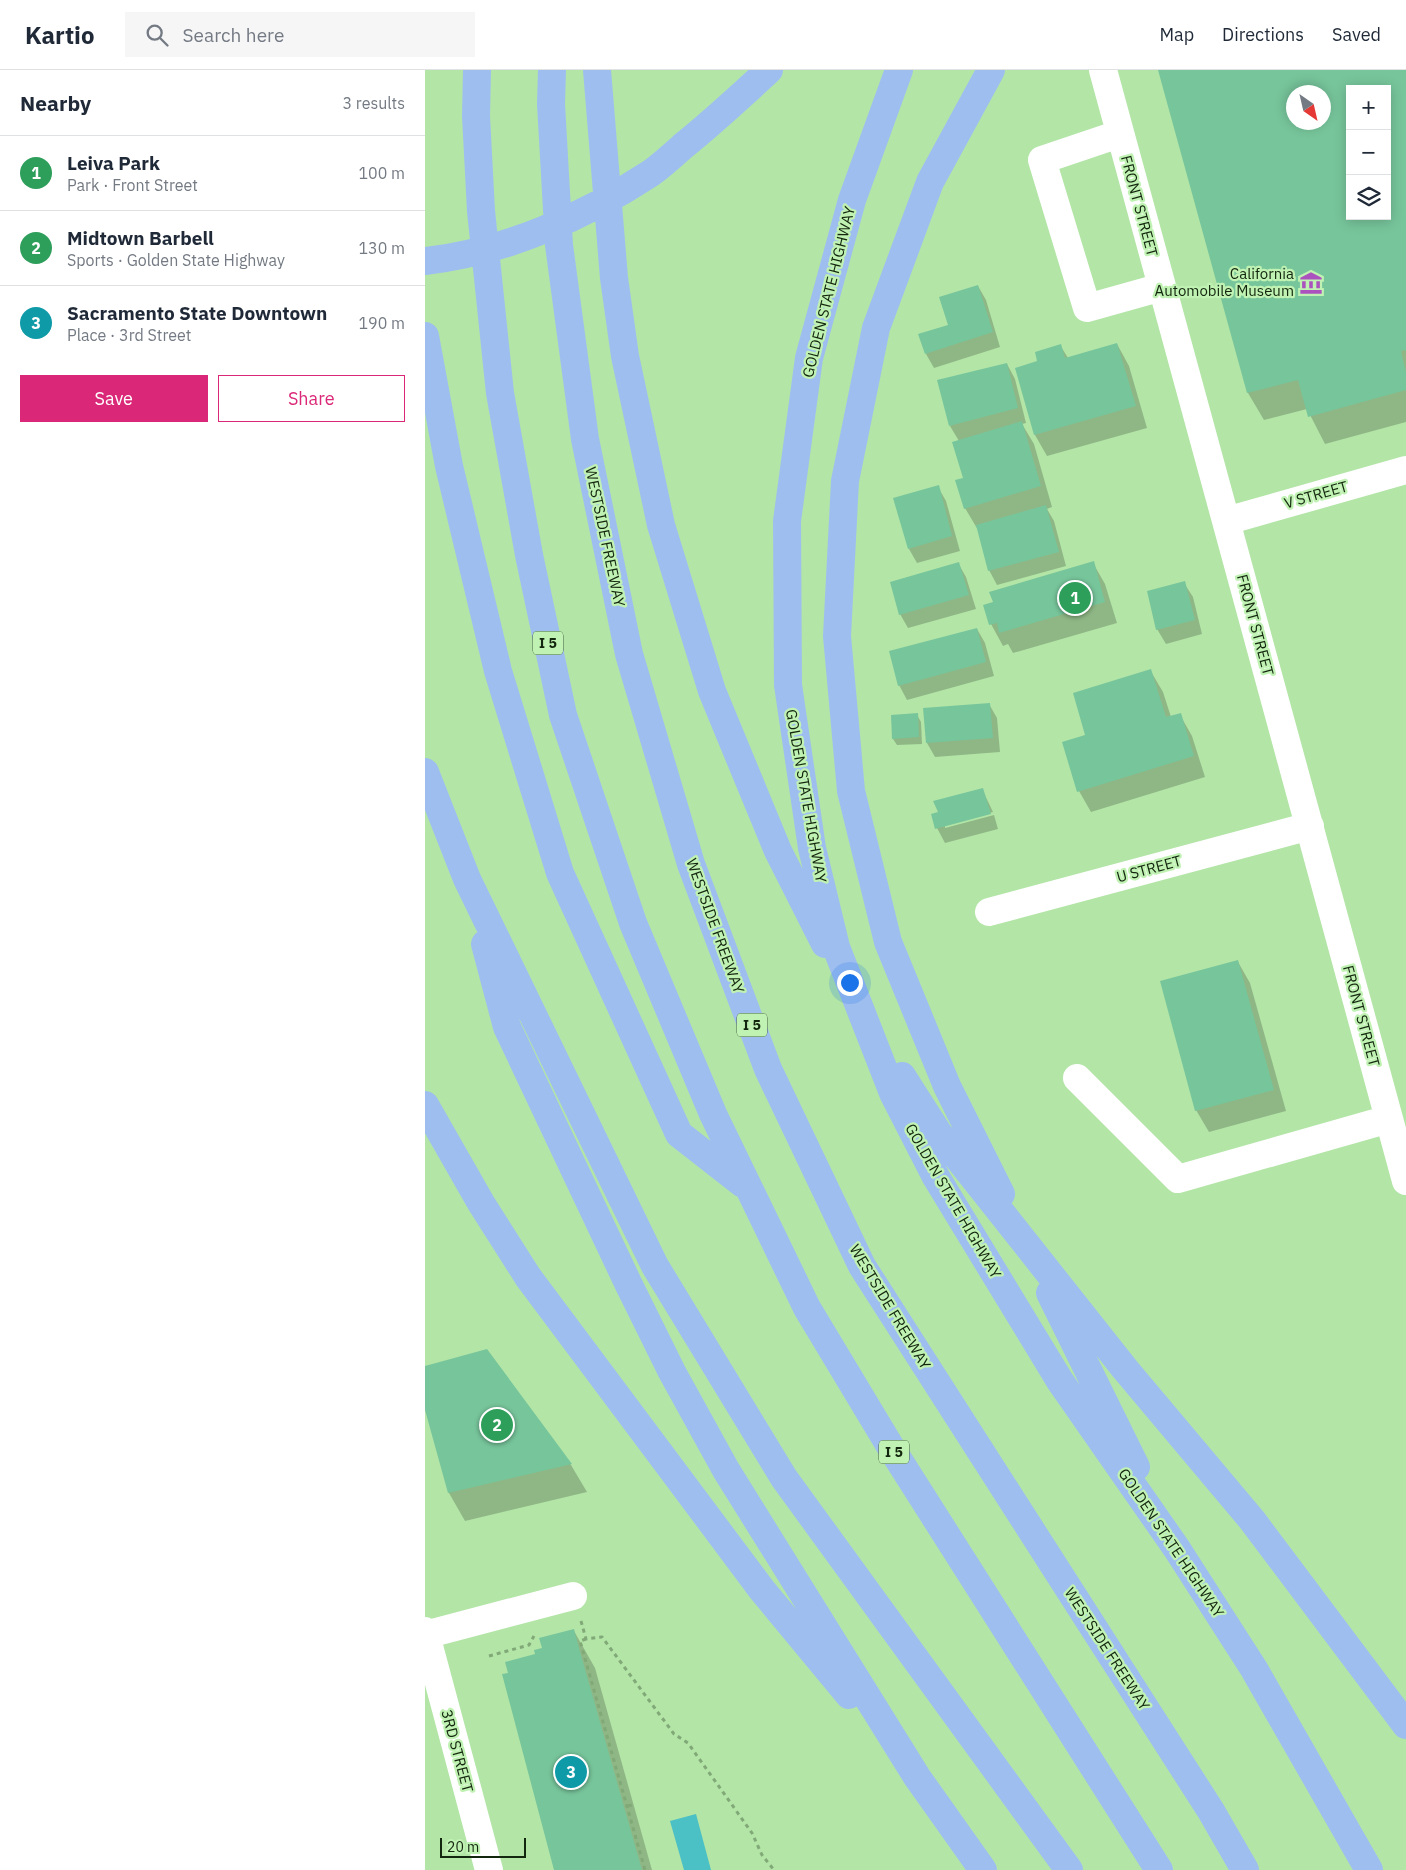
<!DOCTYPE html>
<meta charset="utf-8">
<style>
:root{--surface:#fff;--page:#f6f6f7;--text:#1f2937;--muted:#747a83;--line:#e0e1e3;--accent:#db2777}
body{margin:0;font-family:"IBM Plex Sans",sans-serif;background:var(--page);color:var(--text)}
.controls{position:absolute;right:15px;top:15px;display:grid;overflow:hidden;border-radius:0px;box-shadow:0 2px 12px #0003}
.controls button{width:45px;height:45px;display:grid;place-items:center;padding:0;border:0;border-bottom:1px solid var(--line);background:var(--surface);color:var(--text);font:25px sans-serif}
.compass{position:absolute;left:861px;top:15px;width:45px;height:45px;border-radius:50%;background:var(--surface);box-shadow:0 2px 12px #0003;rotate:146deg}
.scale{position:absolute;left:15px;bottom:12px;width:86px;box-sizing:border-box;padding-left:5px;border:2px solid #13260e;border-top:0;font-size:14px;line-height:18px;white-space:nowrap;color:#13260e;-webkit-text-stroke:4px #c0f2b3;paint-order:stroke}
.you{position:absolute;left:424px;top:912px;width:18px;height:18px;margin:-12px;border:4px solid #fff;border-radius:50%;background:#1a73e8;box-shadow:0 0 0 8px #1a73e833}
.badge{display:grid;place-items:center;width:32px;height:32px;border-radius:50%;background:var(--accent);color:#fff;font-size:16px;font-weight:700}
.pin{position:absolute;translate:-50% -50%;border:2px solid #fff;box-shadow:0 1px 5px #0006}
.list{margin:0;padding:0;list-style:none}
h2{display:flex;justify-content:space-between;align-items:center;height:65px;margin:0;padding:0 20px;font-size:21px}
h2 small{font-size:16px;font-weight:400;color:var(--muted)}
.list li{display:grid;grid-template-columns:32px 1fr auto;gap:15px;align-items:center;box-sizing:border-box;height:75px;padding:0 20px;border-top:1px solid var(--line)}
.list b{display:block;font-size:19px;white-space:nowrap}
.list p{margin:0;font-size:16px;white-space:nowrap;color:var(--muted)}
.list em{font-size:16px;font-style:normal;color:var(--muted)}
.actions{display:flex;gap:10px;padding:15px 20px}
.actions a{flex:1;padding:11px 0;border:1px solid var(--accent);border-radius:0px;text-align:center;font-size:18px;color:var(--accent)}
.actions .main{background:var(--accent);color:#fff}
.icon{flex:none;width:28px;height:28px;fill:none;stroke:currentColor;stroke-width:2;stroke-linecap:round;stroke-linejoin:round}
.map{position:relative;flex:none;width:981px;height:1800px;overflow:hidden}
header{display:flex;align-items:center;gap:30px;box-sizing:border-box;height:70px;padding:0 25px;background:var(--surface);border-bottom:1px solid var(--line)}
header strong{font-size:24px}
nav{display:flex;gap:28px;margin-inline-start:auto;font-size:18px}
.search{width:350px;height:45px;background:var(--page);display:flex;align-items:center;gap:12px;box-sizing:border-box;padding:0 18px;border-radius:0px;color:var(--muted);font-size:19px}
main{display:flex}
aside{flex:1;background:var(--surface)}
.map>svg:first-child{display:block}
.water{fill:#4bc0c5}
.shadow{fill:#0003;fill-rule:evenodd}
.building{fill:#77c59b;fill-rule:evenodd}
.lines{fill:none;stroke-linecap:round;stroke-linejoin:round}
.path{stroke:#81a977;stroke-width:3;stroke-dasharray:4 4;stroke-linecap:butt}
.minor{stroke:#fff;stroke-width:28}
.highway{stroke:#9fbef0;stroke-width:28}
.labels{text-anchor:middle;stroke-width:4.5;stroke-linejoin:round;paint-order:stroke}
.shield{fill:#c0f2b3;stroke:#476340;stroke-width:1}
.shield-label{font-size:14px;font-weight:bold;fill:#13260e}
.street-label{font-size:15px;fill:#13260e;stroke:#c0f2b3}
.poi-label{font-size:15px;fill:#13260e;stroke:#c0f2b3;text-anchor:end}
</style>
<header>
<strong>Kartio</strong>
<div class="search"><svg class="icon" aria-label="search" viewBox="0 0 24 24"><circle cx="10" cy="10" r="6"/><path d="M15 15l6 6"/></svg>Search here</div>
<nav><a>Map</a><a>Directions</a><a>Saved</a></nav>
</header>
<main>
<aside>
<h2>Nearby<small>3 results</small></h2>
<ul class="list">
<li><span class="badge" style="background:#2e9e5b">1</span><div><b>Leiva Park</b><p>Park · Front Street</p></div><em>100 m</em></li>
<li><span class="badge" style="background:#2e9e5b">2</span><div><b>Midtown Barbell</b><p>Sports · Golden State Highway</p></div><em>130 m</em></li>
<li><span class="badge" style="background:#0f9aa8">3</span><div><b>Sacramento State Downtown</b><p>Place · 3rd Street</p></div><em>190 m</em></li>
</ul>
<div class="actions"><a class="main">Save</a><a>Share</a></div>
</aside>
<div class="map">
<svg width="981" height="1800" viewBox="0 0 981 1800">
<rect width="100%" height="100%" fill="#b3e5a7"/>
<path class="water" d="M271 1744 286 1800H259L245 1751Z"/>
<path class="shadow" d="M735 0H981V352L900 374 882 339 839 350 823 323ZM925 19H962V146H925ZM868 22H898V52H868Z
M553 216 561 230 575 277 509 298 501 284Z
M692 274 704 296 722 358 622 386 610 365 613 292 635 275 643 288Z
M582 294 590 309 601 353 597 354 609 374 627 437 622 439 629 451 641 496 572 515 564 500 553 460 540 438 539 409 534 371 525 356Z
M513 417 521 431 535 481 492 493 484 479Z
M533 493 541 507 551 539 483 558 475 544Z
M668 493 680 514 692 553 588 583 583 574 578 576 566 554Z
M759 513 768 527 777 564 741 574 732 559Z
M552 559 560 573 569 606 482 630 474 615Z
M725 600 738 622 746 647 755 645 767 666 780 707 666 742 654 721 662 666Z
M564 634 572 648 575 682 510 687 502 673Z
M492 645 496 652 497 674 472 675 468 669Z
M557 719 568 742 520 755V758L569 745 573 759 520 773 512 758Z
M813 892 825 913 861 1041 784 1062 771 1040Z
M62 1280 146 1395 162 1422 40 1451 24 1423 0 1336V1297Z
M149 1561 170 1598 227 1800H130L85 1604 118 1579Z"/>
<path class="building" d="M733 0H981V280L976 281 981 302V320L883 347 873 310 822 323ZM925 19H962V146H925ZM868 22H898V52H868Z
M553 215 568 262 500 284 493 264 523 255 514 227Z
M692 273 711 336 609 365 590 298 612 291 610 282 636 274 640 288Z
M582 293 593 338 524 356 512 310Z
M597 351 616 416 539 439 530 410 538 408 527 372Z
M514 415 527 466 483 479 468 428Z
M621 435 634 482 563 501 551 455Z
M669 491 680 532 574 563 572 553 564 555 558 535 568 532 564 522Z
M534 492 544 525 474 545 465 512Z
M760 511 770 550 731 560 722 521Z
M552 558 561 592 473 616 464 581Z
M726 599 741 647 756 643 769 686 652 722 637 672 660 665 648 623Z
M565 633 568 668 501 673 498 638Z
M493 643 494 667 467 669 466 645Z
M558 718 566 744 510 759 506 744 513 742 508 731Z
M813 890 849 1020 770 1041 735 911Z
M62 1279 147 1394 23 1423 0 1340V1296Z
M149 1559 154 1578 217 1800H129L77 1604 83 1603 80 1592 110 1584 109 1580 117 1578 114 1568Z"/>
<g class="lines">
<path class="path" d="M156 1551 161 1569 177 1567 249 1664 263 1673 327 1763 337 1785 349 1800
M161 1569 155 1571 220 1800
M64 1586 104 1575 109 1566
M203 1736 210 1734"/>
<path class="minor" d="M678 0 981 1111
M694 64 617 90 662 238 737 217
M801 451 981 400
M564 842 885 756
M652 1008 753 1109 964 1049
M0 1561 64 1800
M0 1565 148 1526"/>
<path class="highway" d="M52 0 51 46 56 141 75 323 104 485 138 645 208 853 288 1044 382 1238 468 1381 734 1800
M127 0 126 34 134 175 160 369 204 584 266 794 343 999 437 1196 786 1741 820 1800
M172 0 189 208 200 286 236 455 287 621 353 781 400 874
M474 0 427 130 384 288 362 451 363 615 387 778 411 877 468 1023 511 1107 635 1311 752 1479 829 1599 944 1800
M566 0 505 112 451 258 420 411 412 566 426 721 463 872 522 1016 576 1124
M0 191C80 182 159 147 226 103 237 95 248 85 258 76 288 52 316 26 344 0
M0 266 24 396 73 601 135 803 254 1064 318 1114
M0 702 42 809 230 1196 359 1408 644 1800
M60 874 82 957 203 1213 247 1302 301 1400 492 1707 558 1800
M477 1006 514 1064 700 1299 827 1450 981 1655
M0 1035 56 1133 103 1207 337 1520 424 1625
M625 1223 711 1397"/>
</g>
<defs>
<symbol id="museum-bare" viewBox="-9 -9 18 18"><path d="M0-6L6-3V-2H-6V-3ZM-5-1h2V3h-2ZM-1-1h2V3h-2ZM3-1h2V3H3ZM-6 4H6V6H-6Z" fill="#ab52bf" stroke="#c0f2b3" stroke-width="2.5" paint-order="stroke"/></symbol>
</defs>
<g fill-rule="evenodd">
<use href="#museum-bare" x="870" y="197" width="32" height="32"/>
</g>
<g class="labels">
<g class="shield">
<rect x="108" y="561.5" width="30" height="23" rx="4"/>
<rect x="312" y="943.5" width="30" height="23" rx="4"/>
<rect x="454" y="1370.5" width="30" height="23" rx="4"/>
</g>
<g class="shield-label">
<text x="123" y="578">I 5</text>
<text x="327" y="960">I 5</text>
<text x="469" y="1387">I 5</text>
</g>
<g class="street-label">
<text transform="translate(714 136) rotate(75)" y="5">FRONT STREET</text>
<text transform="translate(404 222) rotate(-76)" y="5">GOLDEN STATE HIGHWAY</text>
<text transform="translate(891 425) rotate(-16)" y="5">V STREET</text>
<text transform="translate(180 467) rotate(78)" y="5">WESTSIDE FREEWAY</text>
<text transform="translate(830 555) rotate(75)" y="5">FRONT STREET</text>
<text transform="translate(381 726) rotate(80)" y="5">GOLDEN STATE HIGHWAY</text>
<text transform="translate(724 799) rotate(-15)" y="5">U STREET</text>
<text transform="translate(290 856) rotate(70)" y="5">WESTSIDE FREEWAY</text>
<text transform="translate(936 946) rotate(75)" y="5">FRONT STREET</text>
<text transform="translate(528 1131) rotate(60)" y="5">GOLDEN STATE HIGHWAY</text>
<text transform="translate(465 1237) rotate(59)" y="5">WESTSIDE FREEWAY</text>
<text transform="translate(746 1473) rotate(56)" y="5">GOLDEN STATE HIGHWAY</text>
<text transform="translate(682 1579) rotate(57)" y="5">WESTSIDE FREEWAY</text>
<text transform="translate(32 1681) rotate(75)" y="5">3RD STREET</text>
</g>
<g class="poi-label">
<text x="869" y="209">California<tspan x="869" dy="17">Automobile Museum</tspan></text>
</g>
</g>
</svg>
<div class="controls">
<button>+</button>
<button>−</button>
<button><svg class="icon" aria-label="layers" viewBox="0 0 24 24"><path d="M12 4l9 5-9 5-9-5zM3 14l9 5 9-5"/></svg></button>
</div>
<svg class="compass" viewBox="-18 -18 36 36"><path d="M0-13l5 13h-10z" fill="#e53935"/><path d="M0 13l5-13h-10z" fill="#747a83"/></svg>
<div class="scale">20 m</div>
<div class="you"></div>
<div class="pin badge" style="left:650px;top:528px;background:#2e9e5b">1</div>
<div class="pin badge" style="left:72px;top:1355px;background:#2e9e5b">2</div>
<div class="pin badge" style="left:146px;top:1702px;background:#0f9aa8">3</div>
</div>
</main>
